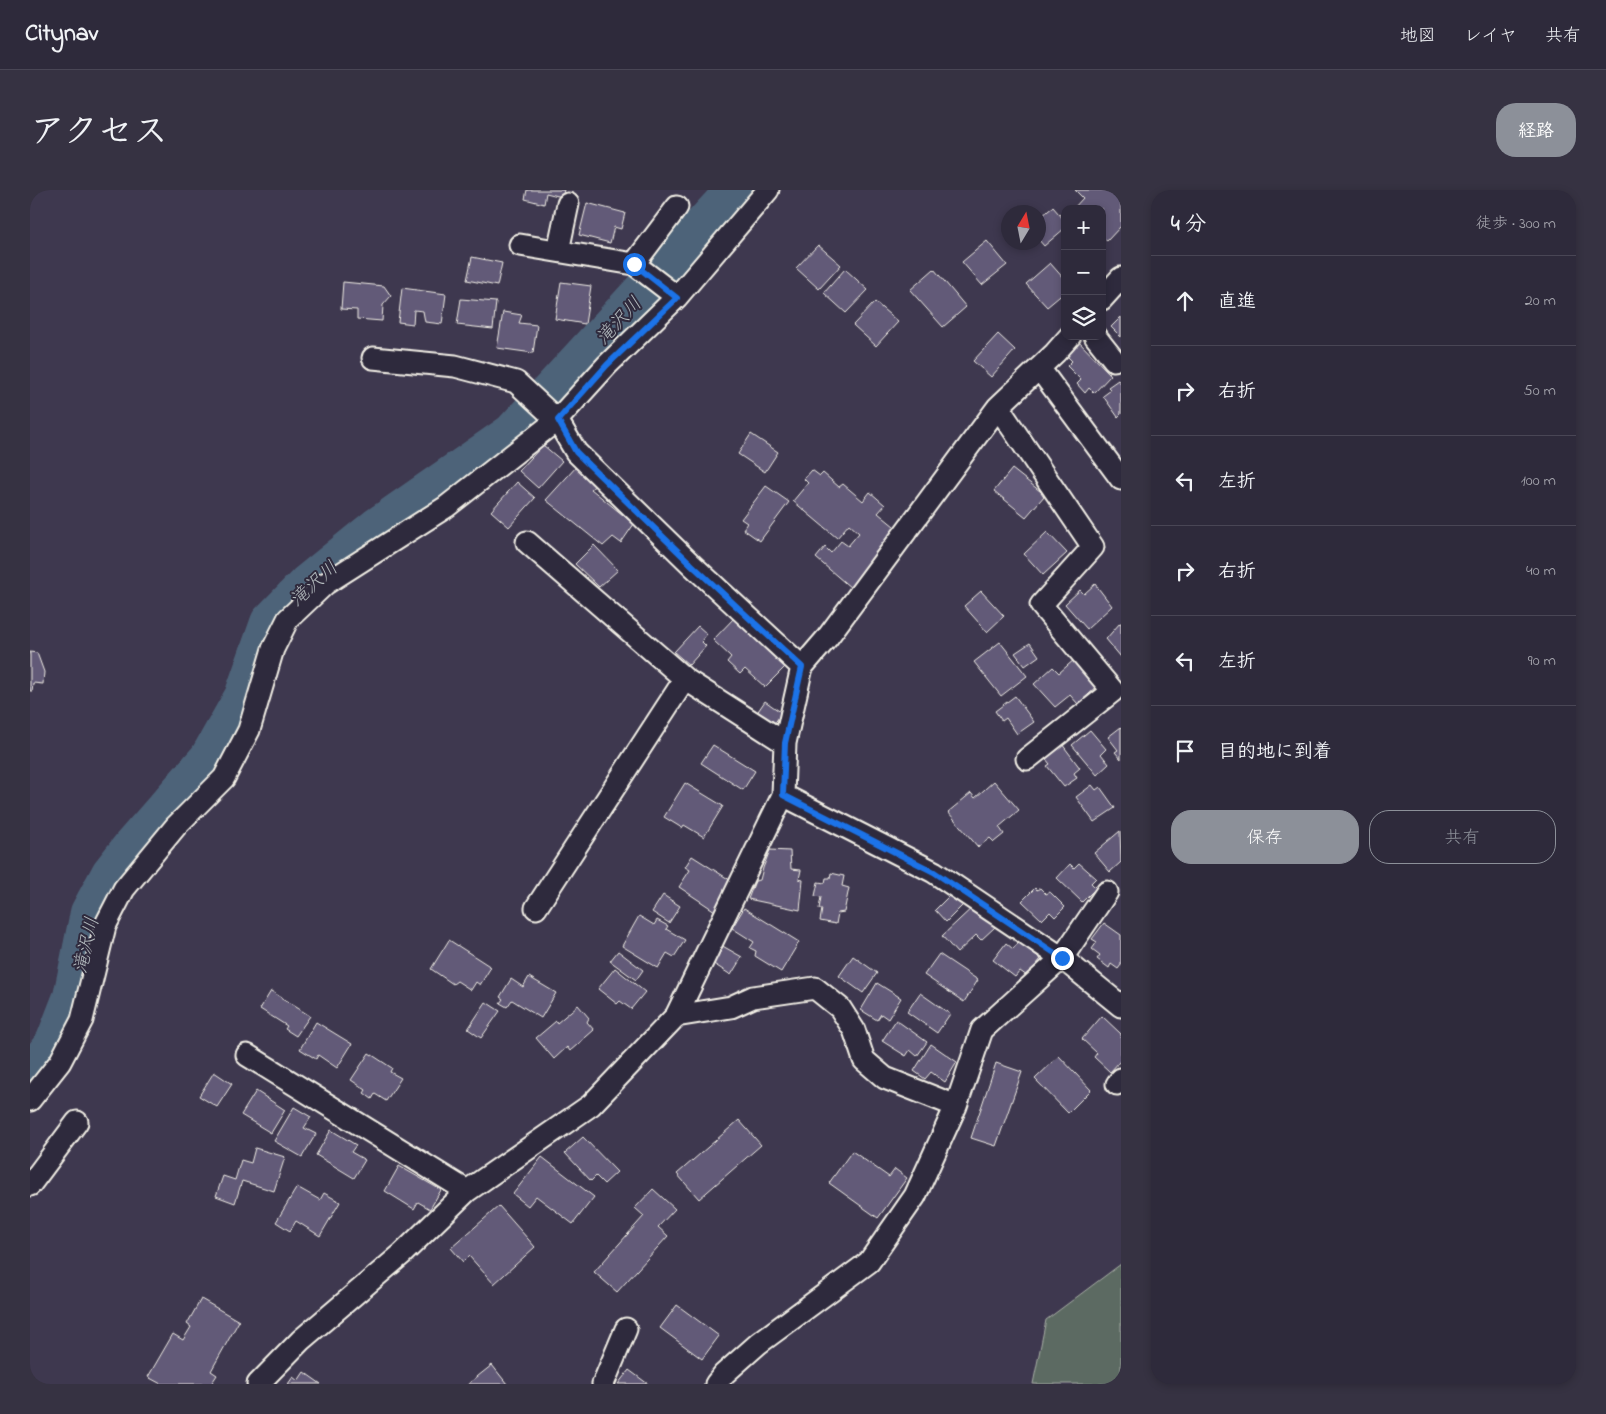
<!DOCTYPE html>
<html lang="ja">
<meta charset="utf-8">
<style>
:root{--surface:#2e2a3b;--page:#363242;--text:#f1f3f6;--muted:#a7a7af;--line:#494655;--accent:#8c9099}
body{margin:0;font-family:"Indie Flower","Klee One",sans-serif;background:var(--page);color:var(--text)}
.controls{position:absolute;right:15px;top:15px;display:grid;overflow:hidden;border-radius:10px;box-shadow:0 2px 8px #0003}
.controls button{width:45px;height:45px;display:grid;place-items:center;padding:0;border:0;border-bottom:1px solid var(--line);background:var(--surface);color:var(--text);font:25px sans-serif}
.compass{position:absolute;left:971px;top:15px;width:45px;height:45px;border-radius:50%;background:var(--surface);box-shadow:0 2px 8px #0003;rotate:10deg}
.stop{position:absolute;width:15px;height:15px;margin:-11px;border:4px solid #1a73e8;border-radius:50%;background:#fff}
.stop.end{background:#1a73e8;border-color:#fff;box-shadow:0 1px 5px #0008}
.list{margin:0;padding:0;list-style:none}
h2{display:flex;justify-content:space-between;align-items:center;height:65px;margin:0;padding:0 20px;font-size:21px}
h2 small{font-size:16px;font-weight:400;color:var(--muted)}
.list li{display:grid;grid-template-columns:32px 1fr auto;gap:15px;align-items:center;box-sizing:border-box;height:90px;padding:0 20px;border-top:1px solid var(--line)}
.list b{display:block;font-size:19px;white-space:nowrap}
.list em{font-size:16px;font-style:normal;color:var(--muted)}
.actions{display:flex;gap:10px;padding:15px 20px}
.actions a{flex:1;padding:11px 0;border:1px solid var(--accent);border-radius:20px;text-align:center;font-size:18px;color:var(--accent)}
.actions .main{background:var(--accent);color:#fff}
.icon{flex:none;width:28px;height:28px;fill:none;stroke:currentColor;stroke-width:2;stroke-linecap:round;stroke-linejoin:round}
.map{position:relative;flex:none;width:1091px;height:1194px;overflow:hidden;border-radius:20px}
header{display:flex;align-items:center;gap:30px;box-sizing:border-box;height:70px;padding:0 25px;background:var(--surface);border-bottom:1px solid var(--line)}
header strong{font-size:24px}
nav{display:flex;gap:28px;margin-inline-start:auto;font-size:18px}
.intro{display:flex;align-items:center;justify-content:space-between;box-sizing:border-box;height:120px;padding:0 30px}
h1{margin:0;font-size:35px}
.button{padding:12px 22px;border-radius:20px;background:var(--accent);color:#fff;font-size:18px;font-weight:700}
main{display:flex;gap:30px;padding:0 30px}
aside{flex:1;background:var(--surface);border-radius:20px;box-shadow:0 2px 8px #0003}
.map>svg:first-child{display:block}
.green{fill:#5b6b62;stroke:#a8aea5}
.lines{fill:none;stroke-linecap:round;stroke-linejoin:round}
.river{stroke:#4e6479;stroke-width:42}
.building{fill:#625a78;stroke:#f4f1e8}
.minor-casing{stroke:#f4f1e8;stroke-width:25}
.minor{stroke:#2f2a3d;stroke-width:21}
.route{stroke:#1a73e8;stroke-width:6}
.labels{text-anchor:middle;stroke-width:4;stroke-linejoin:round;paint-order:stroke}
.water-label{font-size:19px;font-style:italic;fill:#b2b9bc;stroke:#2f2a3d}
</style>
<header>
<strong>Citynav</strong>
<nav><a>地図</a><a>レイヤ</a><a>共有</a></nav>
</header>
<div class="intro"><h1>アクセス</h1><a class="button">経路</a></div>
<main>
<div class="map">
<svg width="1091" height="1194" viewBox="0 0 1091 1194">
<rect width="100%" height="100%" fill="#3e384f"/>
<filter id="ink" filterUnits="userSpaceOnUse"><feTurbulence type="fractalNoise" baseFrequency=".02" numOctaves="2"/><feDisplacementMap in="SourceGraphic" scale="10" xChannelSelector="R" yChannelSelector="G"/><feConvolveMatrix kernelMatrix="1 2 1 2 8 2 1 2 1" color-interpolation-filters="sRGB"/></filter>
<g filter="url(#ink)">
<path class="green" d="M1091 1074V1194H1003L1016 1130Z"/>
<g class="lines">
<path class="river" d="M0 888 26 853 44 807 61 723 82 684 104 656 180 569 215 507 241 433 279 394 348 338 483 244 707 0"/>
</g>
<path class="building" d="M497 0H534L532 7 516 3 514 14 495 9Z
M1045 0H1077L1081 4 1085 0H1091V36L1077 51 1072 47V19H1043L1053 8Z
M557 13 595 23 591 39 584 37 580 53 549 45Z
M1023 17 1035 31V38L1014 56 1008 49V29Z
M957 51 977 75 952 95 932 72Z
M788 55 811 75 789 99 766 78Z
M442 67 472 73 467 96 437 90Z
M1020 73 1035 90V102L1017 117 996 94Z
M815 79 838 100 816 123 794 103Z
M904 79 936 117 913 137 880 100Z
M313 92 354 96 361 106 353 115 352 131 327 129V120L311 119Z
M531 92 561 96 555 134 525 129Z
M372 98 416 104 412 134 395 132 393 121 384 120 383 134 368 132Z
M431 109 466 112 463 139 427 135Z
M845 112 868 132 846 156 823 135Z
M473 122 492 125 489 133 507 135 503 163 467 158Z
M1091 127V147L1081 137Z
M968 144 985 160 961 187 943 171Z
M1045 148 1081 185 1064 203 1059 198 1055 203 1047 194 1051 190 1037 176 1042 171 1031 160Z
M1088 190 1091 194V224L1088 227 1073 206 1081 200 1078 197Z
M721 244 748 262 735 282 708 264Z
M513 255 532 271 508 298 489 281Z
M547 276 567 294 561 299 604 334 591 353 583 347 573 356 516 310Z
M982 279 1015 305 996 327 964 301Z
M782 280 790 286 793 283 809 297 813 294 833 311 840 302 855 315 848 323 870 341 821 398 786 368 795 357 801 363 811 351 818 356 829 343 819 334 807 348 763 311 778 293 774 289Z
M487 292 505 308 479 337 461 321Z
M736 296 759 312 730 351 713 339 717 333 711 329Z
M1017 342 1037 363 1013 385 994 364Z
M564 355 588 380 569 397 545 374Z
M1065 394 1082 416 1057 439 1035 414 1050 400 1054 404Z
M951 401 974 426 957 442 934 416Z
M706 426 758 474 735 497 715 479 710 484 697 472 701 467 683 450Z
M1090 433H1091V467L1076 449Z
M668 436 677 444 671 451 676 456 659 475 644 462Z
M970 452 997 486 971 506 944 472Z
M1000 453 1009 466 995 476 985 463Z
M0 462 7 463 14 482 13 494 3 493 2 501H0Z
M1045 469 1069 495 1048 514 1040 505 1025 517 1004 494 1023 477 1029 483Z
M985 506 1004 532 987 544 976 528 972 531 965 521Z
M735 511 752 523 741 538 724 527Z
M1091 537V569L1085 562 1088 560 1078 547Z
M1060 540 1076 559 1071 564 1079 574 1067 585 1042 555Z
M1032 554 1050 578 1044 583 1047 588 1034 597 1017 576 1020 574 1015 568Z
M683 555 725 581 713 600 671 573Z
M964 591 989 620 969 637 974 644 964 652 960 648 948 657 918 622 941 603 945 608Z
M655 593 693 616 674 647 654 635 652 638 634 627Z
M1062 595 1066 600 1070 597 1085 618 1064 632 1046 607Z
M1090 641 1091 672 1080 682 1064 663Z
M740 660 760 661 761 679 771 680 769 689 773 690 770 720 718 709 725 691 730 690 733 678Z
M662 666 703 692 685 721 649 697 660 680 655 677Z
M1049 673 1066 688 1061 693 1066 698 1052 712 1027 688 1040 674 1044 678Z
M801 683 814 686 812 696 819 698 814 722 808 723 806 734 790 731 792 719H789L791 707 785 706 788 692 795 693 796 688H800Z
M1005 698 1007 700 1010 698 1016 704 1020 702 1035 717 1025 727 1020 722 1012 730 992 711Z
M923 702 934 714 916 732 905 720Z
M633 705 650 716 639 733 622 722Z
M945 715 965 737 951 750 946 745 927 763 912 746Z
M714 718 769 752 751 782 725 766 726 761 720 758 724 752 702 738Z
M609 726 624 735 627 730 638 736 636 739 655 750 644 767 637 763 628 778 592 756Z
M1074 733 1091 745V775L1088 779 1081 774 1079 778 1067 769 1070 765 1062 759 1067 752 1062 749Z
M419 750 461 777 450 795 446 792 441 800 427 791 423 794 401 779Z
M989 752 1011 769 997 786 990 781 985 787 963 770 976 753 983 759Z
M689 754 712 767 701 785 679 771Z
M588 761 613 780 606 790 580 771Z
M909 764 948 790 934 812 894 785Z
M823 766 847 783 833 803 809 786Z
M585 778 615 802 601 819 590 811 587 814 568 799Z
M499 787 526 803 511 828 482 810 477 817 470 813 473 809 470 807 481 789 493 797Z
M847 793 871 808 858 829 851 824 847 830 831 820Z
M241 801 280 826 266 846 255 839 257 836 230 819Z
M890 803 920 824 907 843 877 822Z
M456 812 470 821 451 848 438 839Z
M548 815 559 828 557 832 564 840 540 861 537 857 524 869 506 848 526 831 527 833Z
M1072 826 1091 844V870L1080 882 1064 867 1067 863 1052 849Z
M866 830 897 852 887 866 880 860 876 866 852 851Z
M286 832 322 854 307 878 288 865 286 869 270 859Z
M901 854 927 872 915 892 901 882 895 889 884 881Z
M339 863 362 878 360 882 371 888 356 911 345 904 342 909 334 903 336 900 321 890Z
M1029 866 1061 900 1038 923 1005 889Z
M966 873 992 882 966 956 941 948Z
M184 882 202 894 187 917 169 906Z
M226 901 255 920 241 943 211 925Z
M264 917 281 927 274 938 286 944 272 967 244 951Z
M709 930 731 955 669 1009 647 984Z
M301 940 326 955 321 962 335 970 324 988 286 965Z
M553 947 587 982 574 994 566 986 561 991 535 963Z
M225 958 255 967 244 1001 212 991 205 1013 186 1006 193 986 205 990 211 970 221 973Z
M822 961 859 987 865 979 877 988 848 1028 799 993Z
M512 967 564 1007 543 1034 506 1006 498 1016 483 1004Z
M369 976 411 1000 400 1019 388 1012 384 1019 355 1001Z
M267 997 290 1010 294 1003 310 1012 290 1046 266 1031 260 1041 246 1032Z
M623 999 645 1019 628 1037 638 1046 587 1102 564 1082 614 1026 605 1018Z
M469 1016 505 1057 464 1094 439 1066 433 1072 421 1058Z
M171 1109 209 1131 181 1181 187 1185 181 1194H131L118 1187 143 1144 153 1150 161 1137 157 1134Z
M647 1115 689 1146 672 1169 630 1138Z
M462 1175 477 1194H438Z
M599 1180 618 1194H588Z
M274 1182 291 1194H258L263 1187 268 1191Z"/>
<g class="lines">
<defs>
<path id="minor" d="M490 55 604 74 647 107
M528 61 538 14
M604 74 647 17
M1072 109 1091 88
M1065 146 1084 170
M343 168 425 176 486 192 527 230 546 262 662 375 772 477
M1009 178 1091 289
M968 217 1063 357 1011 415 1083 501 997 569
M497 352 655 489 755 553
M753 605 904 682 1032 768 1091 816
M506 718 655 489
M646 826 701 817 723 807 785 798 810 818 824 840 834 870 855 888 926 916
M217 865 437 1001
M1087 894 1091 889
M0 910 30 872 52 830 75 736 94 699 146 636 194 588 219 540 243 459 258 429 295 394 416 317 527 230 577 175 647 107 738 0
M0 995 47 932
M228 1194 271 1150 372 1064 437 1001 561 915 646 826 753 605 755 553 772 477 797 448 968 217 1025 163 1040 146
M573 1194 596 1139
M686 1194 694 1184 729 1153 839 1072 885 1006 926 916 952 840 1032 768 1077 702"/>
</defs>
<use href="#minor" class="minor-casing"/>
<use href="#minor" class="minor"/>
</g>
</g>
<g class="lines" filter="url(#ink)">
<path class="route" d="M604 74 647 108 577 175 528 230 546 262 662 375 772 477 755 553 753 605 904 682 1032 768"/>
</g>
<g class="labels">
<g class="water-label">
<text transform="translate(588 130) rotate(-47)" y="7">滝沢川</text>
<text transform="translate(283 393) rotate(-42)" y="7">滝沢川</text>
<text transform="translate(55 755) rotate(-77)" y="7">滝沢川</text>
</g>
</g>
</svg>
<div class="controls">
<button>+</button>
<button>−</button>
<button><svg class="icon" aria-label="layers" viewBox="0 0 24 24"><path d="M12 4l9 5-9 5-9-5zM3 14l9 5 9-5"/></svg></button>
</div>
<svg class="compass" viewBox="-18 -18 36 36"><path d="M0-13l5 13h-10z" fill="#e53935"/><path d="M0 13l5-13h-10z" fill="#a7a7af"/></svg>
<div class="stop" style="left:604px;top:74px"></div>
<div class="stop end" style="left:1032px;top:768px"></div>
</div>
<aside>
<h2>4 分<small>徒歩 · 300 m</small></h2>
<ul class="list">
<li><svg class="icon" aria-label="ahead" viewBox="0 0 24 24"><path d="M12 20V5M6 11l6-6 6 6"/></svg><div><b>直進</b></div><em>20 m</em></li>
<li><svg class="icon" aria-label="right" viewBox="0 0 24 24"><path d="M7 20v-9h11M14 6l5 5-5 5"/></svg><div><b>右折</b></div><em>50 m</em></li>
<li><svg class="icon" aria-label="left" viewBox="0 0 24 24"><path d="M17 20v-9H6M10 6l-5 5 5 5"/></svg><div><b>左折</b></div><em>100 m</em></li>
<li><svg class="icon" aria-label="right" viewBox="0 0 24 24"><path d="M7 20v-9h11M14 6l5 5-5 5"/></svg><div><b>右折</b></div><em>40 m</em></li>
<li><svg class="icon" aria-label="left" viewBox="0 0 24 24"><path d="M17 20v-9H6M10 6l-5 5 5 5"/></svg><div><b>左折</b></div><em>90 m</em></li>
<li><svg class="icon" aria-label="arrive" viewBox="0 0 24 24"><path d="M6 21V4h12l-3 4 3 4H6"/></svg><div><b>目的地に到着</b></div></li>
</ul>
<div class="actions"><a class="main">保存</a><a>共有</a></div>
</aside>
</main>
